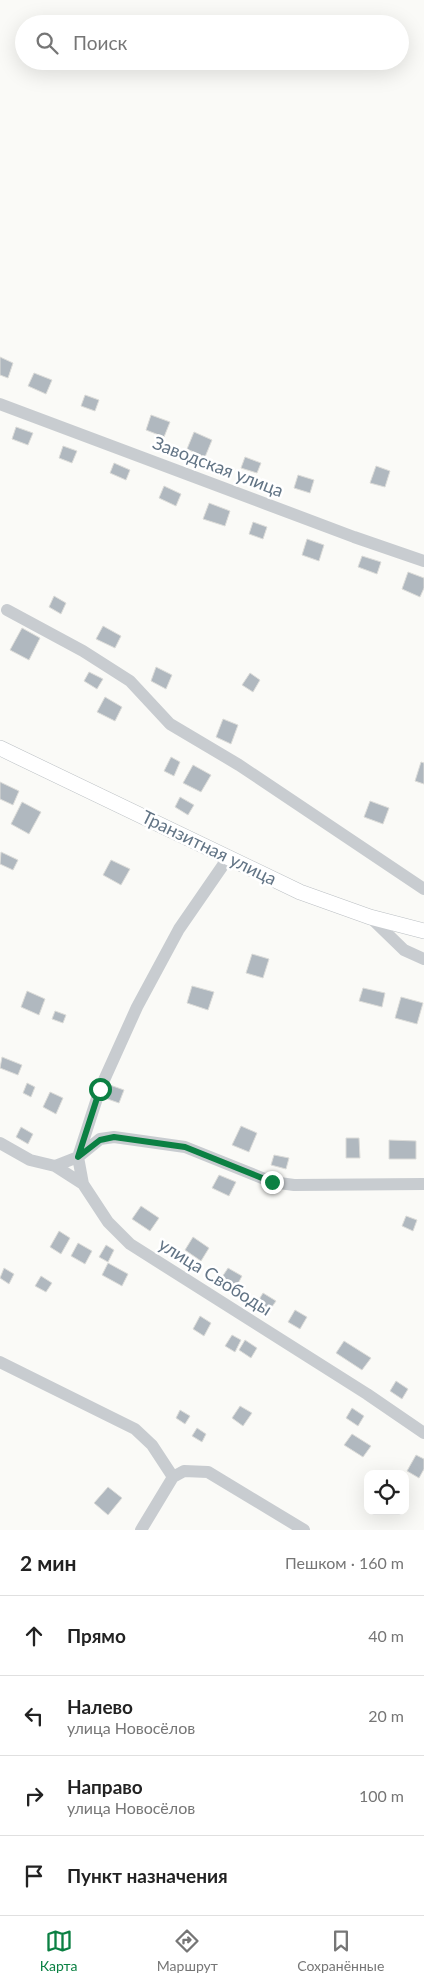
<!DOCTYPE html>
<html lang="ru">
<meta charset="utf-8">
<style>
:root{--surface:#fff;--page:#f6f6f6;--text:#222;--muted:#767676;--line:#e0e0e0;--accent:#0b8043}
body{margin:0;font-family:Lato,sans-serif;background:var(--page);color:var(--text)}
.controls{position:absolute;right:15px;bottom:15px;display:grid;overflow:hidden;border-radius:10px;box-shadow:0 5px 20px #0002}
.controls button{width:45px;height:45px;display:grid;place-items:center;padding:0;border:0;border-bottom:1px solid var(--line);background:var(--surface);color:var(--text);font:25px sans-serif}
.stop{position:absolute;width:15px;height:15px;margin:-11px;border:4px solid #0b8043;border-radius:50%;background:#fff}
.stop.end{background:#0b8043;border-color:#fff;box-shadow:0 1px 5px #0008}
.list{margin:0;padding:0;list-style:none}
h2{display:flex;justify-content:space-between;align-items:center;height:65px;margin:0;padding:0 20px;font-size:21px}
h2 small{font-size:16px;font-weight:400;color:var(--muted)}
.list li{display:grid;grid-template-columns:32px 1fr auto;gap:15px;align-items:center;box-sizing:border-box;height:80px;padding:0 20px;border-top:1px solid var(--line)}
.list b{display:block;font-size:19px;white-space:nowrap}
.list p{margin:0;font-size:16px;white-space:nowrap;color:var(--muted)}
.list em{font-size:16px;font-style:normal;color:var(--muted)}
.icon{flex:none;width:28px;height:28px;fill:none;stroke:currentColor;stroke-width:2;stroke-linecap:round;stroke-linejoin:round}
.map{position:relative;flex:none;width:424px;height:1530px;overflow:hidden}
.search{position:absolute;background:var(--surface);box-shadow:0 5px 20px #0002;left:15px;right:15px;top:15px;height:55px;display:flex;align-items:center;gap:12px;box-sizing:border-box;padding:0 18px;border-radius:28px;color:var(--muted);font-size:19px}
.sheet{height:385px;background:var(--surface)}
nav{display:flex;justify-content:space-around;align-items:center;box-sizing:border-box;height:70px;border-top:1px solid var(--line);background:var(--surface);font-size:14px;color:var(--muted)}
nav a{display:grid;justify-items:center;gap:2px}
nav .on{color:var(--accent)}
.map>svg:first-child{display:block}
.building{fill:#b0b8bf;stroke:#dcdcd9}
.lines{fill:none;stroke-linecap:round;stroke-linejoin:round}
.major-casing{stroke:#babfc3;stroke-width:16}
.minor{stroke:#c8ccd0;stroke-width:12}
.major{stroke:#fff;stroke-width:15}
.route{stroke:#0b8043;stroke-width:6}
.labels{text-anchor:middle;stroke-width:5;stroke-linejoin:round;paint-order:stroke}
.street-label{font-size:18px;fill:#627485;stroke:#fff}
</style>
<div class="map">
<svg width="424" height="1530" viewBox="0 0 424 1530">
<rect width="100%" height="100%" fill="#fafaf7"/>
<path class="building" d="M0 357 13 363 8 378 0 375Z
M34 373 52 380 46 394 28 386Z
M85 395 99 400 95 411 81 406Z
M151 415 170 422 164 437 146 430Z
M16 427 33 433 28 445 12 439Z
M194 432 212 440 205 457 187 449Z
M63 446 77 451 72 463 59 458Z
M245 457 261 463 257 473 241 468Z
M114 463 130 470 126 480 110 473Z
M376 466 390 471 385 487 370 483Z
M298 475 314 480 310 493 294 488Z
M164 486 181 494 176 506 159 498Z
M209 503 230 511 225 526 203 519Z
M253 522 267 527 263 539 249 534Z
M307 539 324 545 319 561 302 555Z
M362 556 381 562 377 574 358 567Z
M408 572 424 578V588L420 597 402 589Z
M54 596 66 603 61 614 49 607Z
M103 626 121 636 115 648 96 639Z
M22 628 40 638 29 660 10 650Z
M156 667 172 675 166 689 151 681Z
M89 672 103 679 97 689 84 681Z
M250 673 260 680 253 692 242 685Z
M105 697 122 707 115 721 97 712Z
M223 719 238 725 231 744 216 737Z
M171 757 180 762 174 776 164 771Z
M421 762 424 763V784L415 781Z
M193 765 211 775 201 792 183 783Z
M0 782 19 791 13 805 0 799Z
M180 797 194 805 188 815 175 807Z
M370 801 389 808 383 824 364 817Z
M22 802 41 812 29 834 11 824Z
M1 852 18 860 13 870 0 864Z
M111 860 130 869 121 885 103 875Z
M252 954 269 959 263 978 246 973Z
M192 986 214 992 208 1010 187 1003Z
M363 988 385 993 382 1007 359 1001Z
M27 991 45 999 39 1015 21 1007Z
M401 997 423 1003 417 1024 395 1018Z
M55 1011 66 1015 63 1023 52 1019Z
M2 1057 22 1065 18 1075 0 1068Z
M27 1083 35 1087 31 1097 23 1093Z
M107 1084 124 1090 119 1103 102 1097Z
M50 1092 63 1098 56 1114 43 1107Z
M241 1126 257 1133 249 1152 232 1145Z
M21 1127 33 1134 28 1144 16 1137Z
M346 1138H359L360 1158H346Z
M389 1140 416 1141V1159H389Z
M274 1155 289 1158 286 1169 271 1165Z
M219 1175 236 1182 229 1196 212 1188Z
M141 1206 159 1218 150 1231 132 1219Z
M406 1216 417 1220 413 1231 402 1226Z
M59 1231 70 1238 61 1254 50 1247Z
M193 1237 209 1248 201 1261 185 1250Z
M78 1243 92 1251 85 1264 71 1256Z
M106 1245 114 1250 108 1262 99 1257Z
M108 1263 128 1274 122 1286 102 1275Z
M4 1268 14 1274 9 1284 0 1278Z
M228 1268 242 1276 235 1289 220 1280Z
M41 1276 52 1283 46 1292 35 1286Z
M263 1293 276 1301 267 1314 255 1306Z
M295 1310 307 1317 300 1329 288 1322Z
M200 1316 211 1323 204 1336 193 1329Z
M232 1335 241 1340 235 1352 225 1346Z
M245 1340 257 1348 251 1358 239 1350Z
M344 1341 371 1358 362 1370 336 1353Z
M396 1381 408 1389 402 1399 390 1391Z
M240 1406 252 1413 243 1426 232 1418Z
M352 1408 364 1416 358 1426 346 1418Z
M180 1410 190 1416 185 1424 176 1418Z
M197 1428 206 1434 202 1442 192 1436Z
M352 1434 371 1446 363 1457 344 1445Z
M416 1455 424 1459V1469L419 1478 407 1471Z
M108 1487 122 1498 108 1515 94 1503Z"/>
<g class="lines">
<defs>
<path id="major" d="M0 748 300 892 370 917 424 931"/>
</defs>
<use href="#major" class="major-casing"/>
<path class="minor" d="M0 404 354 537 424 561
M7 610 83 651 130 681 170 724 239 765 424 889
M370 917 404 950 424 959
M0 1143 30 1160 55 1166 83 1184 108 1222 130 1244 367 1394 424 1433
M55 1166 78 1157 100 1139 114 1137 185 1147 272 1182 294 1185 424 1184
M83 1184 78 1157 100 1089 137 1007 179 929 228 858
M0 1362 135 1429 152 1445 173 1477
M173 1477 184 1471 208 1472 304 1530
M141 1530 173 1477"/>
<use href="#major" class="major"/>
</g>
<g class="lines">
<path class="route" d="M100 1089 78 1157 100 1140 114 1137 185 1147 272 1182"/>
</g>
<g class="labels">
<g class="street-label">
<text transform="translate(218 467) rotate(21)" y="6">Заводская улица</text>
<text transform="translate(209 848) rotate(26)" y="6">Транзитная улица</text>
<text transform="translate(215 1277) rotate(32)" y="6">улица Свободы</text>
</g>
</g>
</svg>
<div class="controls">
<button><svg class="icon" aria-label="locate" viewBox="0 0 24 24"><circle cx="12" cy="12" r="6"/><path d="M12 2v4M12 18v4M2 12h4M18 12h4"/></svg></button>
</div>
<div class="stop" style="left:100px;top:1089px"></div>
<div class="stop end" style="left:272px;top:1182px"></div>
<div class="search"><svg class="icon" aria-label="search" viewBox="0 0 24 24"><circle cx="10" cy="10" r="6"/><path d="M15 15l6 6"/></svg>Поиск</div>
</div>
<section class="sheet">
<h2>2 мин<small>Пешком · 160 m</small></h2>
<ul class="list">
<li><svg class="icon" aria-label="ahead" viewBox="0 0 24 24"><path d="M12 20V5M6 11l6-6 6 6"/></svg><div><b>Прямо</b></div><em>40 m</em></li>
<li><svg class="icon" aria-label="left" viewBox="0 0 24 24"><path d="M17 20v-9H6M10 6l-5 5 5 5"/></svg><div><b>Налево</b><p>улица Новосёлов</p></div><em>20 m</em></li>
<li><svg class="icon" aria-label="right" viewBox="0 0 24 24"><path d="M7 20v-9h11M14 6l5 5-5 5"/></svg><div><b>Направо</b><p>улица Новосёлов</p></div><em>100 m</em></li>
<li><svg class="icon" aria-label="arrive" viewBox="0 0 24 24"><path d="M6 21V4h12l-3 4 3 4H6"/></svg><div><b>Пункт назначения</b></div></li>
</ul>
</section>
<nav>
<a class="on"><svg class="icon" aria-label="map" viewBox="0 0 24 24"><path d="M3 6l6-2 6 2 6-2v14l-6 2-6-2-6 2zM9 4v14M15 6v14"/></svg>Карта</a>
<a><svg class="icon" aria-label="directions" viewBox="0 0 24 24"><path d="M12 3l9 9-9 9-9-9zM9 14v-3h6M13 9l2 2-2 2"/></svg>Маршрут</a>
<a><svg class="icon" aria-label="saved" viewBox="0 0 24 24"><path d="M7 4h10v16l-5-4-5 4z"/></svg>Сохранённые</a>
</nav>
